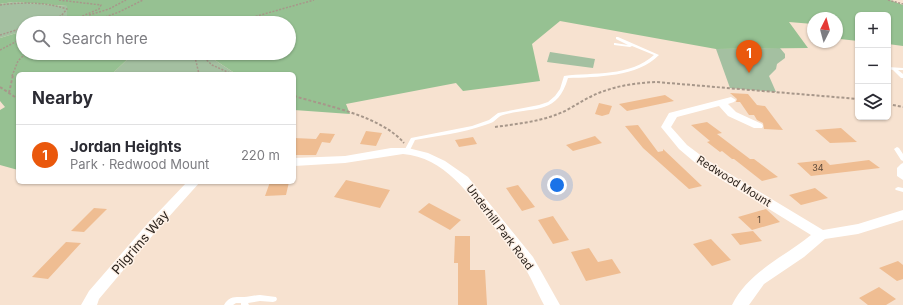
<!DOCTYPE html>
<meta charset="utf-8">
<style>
:root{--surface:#fff;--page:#f7f7f7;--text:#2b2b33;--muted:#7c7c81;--line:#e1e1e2;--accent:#ea580c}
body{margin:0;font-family:Inter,sans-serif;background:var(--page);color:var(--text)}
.controls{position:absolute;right:12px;top:12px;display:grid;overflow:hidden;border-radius:6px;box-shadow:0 1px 3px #0004}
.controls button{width:36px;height:36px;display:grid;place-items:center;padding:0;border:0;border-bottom:1px solid var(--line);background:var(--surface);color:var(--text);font:20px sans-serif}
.compass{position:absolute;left:807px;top:12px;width:36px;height:36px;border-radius:50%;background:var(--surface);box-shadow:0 1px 3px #0004;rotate:6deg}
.you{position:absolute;left:557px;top:185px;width:14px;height:14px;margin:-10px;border:3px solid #fff;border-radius:50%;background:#1a73e8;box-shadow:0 0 0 6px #1a73e833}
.badge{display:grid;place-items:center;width:26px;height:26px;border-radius:50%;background:var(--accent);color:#fff;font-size:13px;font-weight:700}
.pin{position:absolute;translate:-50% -33px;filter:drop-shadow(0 1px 2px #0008)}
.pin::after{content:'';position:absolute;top:21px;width:14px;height:12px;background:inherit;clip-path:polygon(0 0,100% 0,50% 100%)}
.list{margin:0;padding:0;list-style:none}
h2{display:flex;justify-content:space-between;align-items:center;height:52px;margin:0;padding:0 16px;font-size:17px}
h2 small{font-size:13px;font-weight:400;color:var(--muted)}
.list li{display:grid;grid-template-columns:26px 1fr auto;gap:12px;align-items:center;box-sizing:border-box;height:60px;padding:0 16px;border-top:1px solid var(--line)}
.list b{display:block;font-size:15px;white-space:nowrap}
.list p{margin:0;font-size:13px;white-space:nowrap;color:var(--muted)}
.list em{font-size:13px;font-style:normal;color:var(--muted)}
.icon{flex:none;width:22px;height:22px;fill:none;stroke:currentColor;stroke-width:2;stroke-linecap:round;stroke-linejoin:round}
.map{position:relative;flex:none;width:903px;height:305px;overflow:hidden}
.search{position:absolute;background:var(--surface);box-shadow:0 1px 3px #0004;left:16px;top:16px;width:280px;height:44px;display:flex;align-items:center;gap:10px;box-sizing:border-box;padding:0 14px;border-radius:22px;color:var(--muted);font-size:15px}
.panel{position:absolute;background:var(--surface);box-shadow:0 1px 3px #0004;left:16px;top:72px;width:280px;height:112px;border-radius:6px}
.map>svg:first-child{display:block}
.green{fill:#a4c0a1}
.forest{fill:#96c192}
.building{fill:#efbd92}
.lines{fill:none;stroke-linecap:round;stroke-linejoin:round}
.path-far1{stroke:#a7978a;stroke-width:1.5;stroke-dasharray:2 1.5;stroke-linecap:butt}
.path{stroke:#a7978a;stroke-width:2;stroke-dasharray:3 2;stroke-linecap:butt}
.service{fill:#fff;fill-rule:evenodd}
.minor{fill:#fff;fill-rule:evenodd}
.labels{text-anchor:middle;stroke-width:3;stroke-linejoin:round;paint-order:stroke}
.number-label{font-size:9px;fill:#594637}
.street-label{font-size:11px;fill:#271f19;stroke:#fef1e6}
.near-street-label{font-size:13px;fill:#271f19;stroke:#fef1e6}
</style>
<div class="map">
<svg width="903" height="305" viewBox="0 0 903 305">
<rect width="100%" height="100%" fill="#f7e2d0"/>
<path class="green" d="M13 2 67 6V18L50 23H23V31L0 38V4Z
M780 48 785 54V58L777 64 776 69 769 76 776 92 730 88 716 49Z
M550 52 595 59 593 68 547 62Z
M134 53H204L236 74H112Z"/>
<path class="forest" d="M0 0H890L903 5V46L888 44V15H858V41L840 39 837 35V18H813V24L789 22 808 48 716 49 560 21 532 44 540 81 463 91 456 83 346 104 350 114 294 110V74H236L204 53H289V23H50L67 18V6L13 2 0 4Z
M23 31V53H134L112 74H18V170L0 165V110L5 107 0 101V38Z"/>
<path class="building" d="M730 93 748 94 757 105 765 106 783 130 764 129 763 123 757 120 754 115H749L740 102H736L737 99Z
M665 95 674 101 627 111 619 104Z
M599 103 612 106 609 114 602 116 595 114Z
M707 122 722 133 717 134 750 159H754L778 177 762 181 734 159H732L722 151 720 152 707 142 710 141 691 125Z
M638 125 658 152 663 151V149L702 186 689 189 643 148 625 126Z
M841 128 857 142 830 143 815 130Z
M366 131 382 133 376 146 360 144Z
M320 133 335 134 330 143 322 142 316 155H294V138L316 139Z
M595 136 602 143 573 151 566 145Z
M473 137 477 144 459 147 455 140Z
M825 160 830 165 869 160 880 168 811 176 797 163Z
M346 180 390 190 380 208 334 197Z
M270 182H289L286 195 265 196Z
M518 185 535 207 522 211 506 188Z
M815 188 828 198 801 205 789 195Z
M429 203 461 220 450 230 418 212Z
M94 208 107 209 84 232 71 231Z
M766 209 780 222 752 230 738 217Z
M553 216 569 240 553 244 538 220Z
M753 231 762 241 740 245 731 234Z
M455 236H470V270H485L487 305H458V263H454Z
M711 239 731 260 712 266 693 244Z
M66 242 81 243 48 279 32 277Z
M589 248 598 262 612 259 621 273 586 281 571 252Z
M898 261 903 265V279L897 281 879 268Z
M879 287 896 299 886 305H868L859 298Z"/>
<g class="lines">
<path class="path-far1" d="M59 0 101 5 99 9 66 23
M888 0 903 4
M0 5C22 2 45 2 67 9L61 16 41 23
M89 15 109 9 126 0
M89 23 119 12 143 0
M232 23 314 0
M0 35 23 28
M0 50 23 38
M194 53 199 74
M199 53 212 65 232 74
M12 76 18 61 26 53"/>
<path class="path" d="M0 87 18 99
M9 93 13 75
M294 96C327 106 381 116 404 143
M888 104 903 107
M495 127C516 124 538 122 558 114 569 110 578 103 588 98 609 87 632 83 656 82L858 99"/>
<path class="service" d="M616 37H618L659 55C638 77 596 77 568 78 557 116 534 106 503 115 499 116 497 119 493 122 491 123 488 124 485 125 462 133 438 136 415 140L409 152H405L404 151 411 138 472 126 489 120 498 113 539 105 548 102 555 96 560 89 564 76C594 72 630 77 654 55L632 46 630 47 614 45V43H615L628 45 616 39Z
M888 67 903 68V70H898L903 74V78H901L893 70 888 69Z
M897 147 899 148 903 154V161L901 160 894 149Z
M903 163V180L897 176V168L901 164Z
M898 187 903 188V192L896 190 895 189 896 188Z
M260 295 276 297 277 299 276 301 273 302 260 301 248 303 249 305H241V303H236L233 305H224C229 296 235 297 244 297 249 297 255 295 260 295Z"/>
<path class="minor" d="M731 97 736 100 734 102 728 104 736 112 762 124 763 126 762 128H754L728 116 719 106 677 117 671 127 687 145 707 160 823 230 858 224 903 210V220L858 234 825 239 804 257 764 284 749 305H732C748 272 784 257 811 235L699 166 679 149 661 127 669 113Z
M391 148H408L428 153 445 161 468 177 533 257 560 305H544C537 292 531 277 523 265 513 250 502 237 491 223 469 194 444 157 403 154L345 163 294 166V158L345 156Z
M187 182H200L158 229 99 299 97 305H81L89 291 148 223Z"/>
</g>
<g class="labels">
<g class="number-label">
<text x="818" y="171">34</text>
<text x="759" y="223">1</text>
</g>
<g class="street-label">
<text transform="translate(734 181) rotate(32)" y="4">Redwood Mount</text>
<text transform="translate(500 227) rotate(53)" y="4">Underhill Park Road</text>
</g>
<g class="near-street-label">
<text transform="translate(140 242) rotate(-49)" y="5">Pilgrims Way</text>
</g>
</g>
</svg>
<div class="controls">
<button>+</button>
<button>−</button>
<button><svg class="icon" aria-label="layers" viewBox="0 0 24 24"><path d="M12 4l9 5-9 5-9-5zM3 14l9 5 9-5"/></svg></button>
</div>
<svg class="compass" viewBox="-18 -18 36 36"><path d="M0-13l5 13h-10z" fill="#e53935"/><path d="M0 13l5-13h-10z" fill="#7c7c81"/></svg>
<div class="you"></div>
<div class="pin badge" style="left:749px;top:73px">1</div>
<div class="search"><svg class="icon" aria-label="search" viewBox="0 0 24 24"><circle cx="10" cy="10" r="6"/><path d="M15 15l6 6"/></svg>Search here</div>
<section class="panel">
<h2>Nearby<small></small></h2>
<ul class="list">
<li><span class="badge">1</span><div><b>Jordan Heights</b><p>Park · Redwood Mount</p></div><em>220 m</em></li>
</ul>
</section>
</div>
